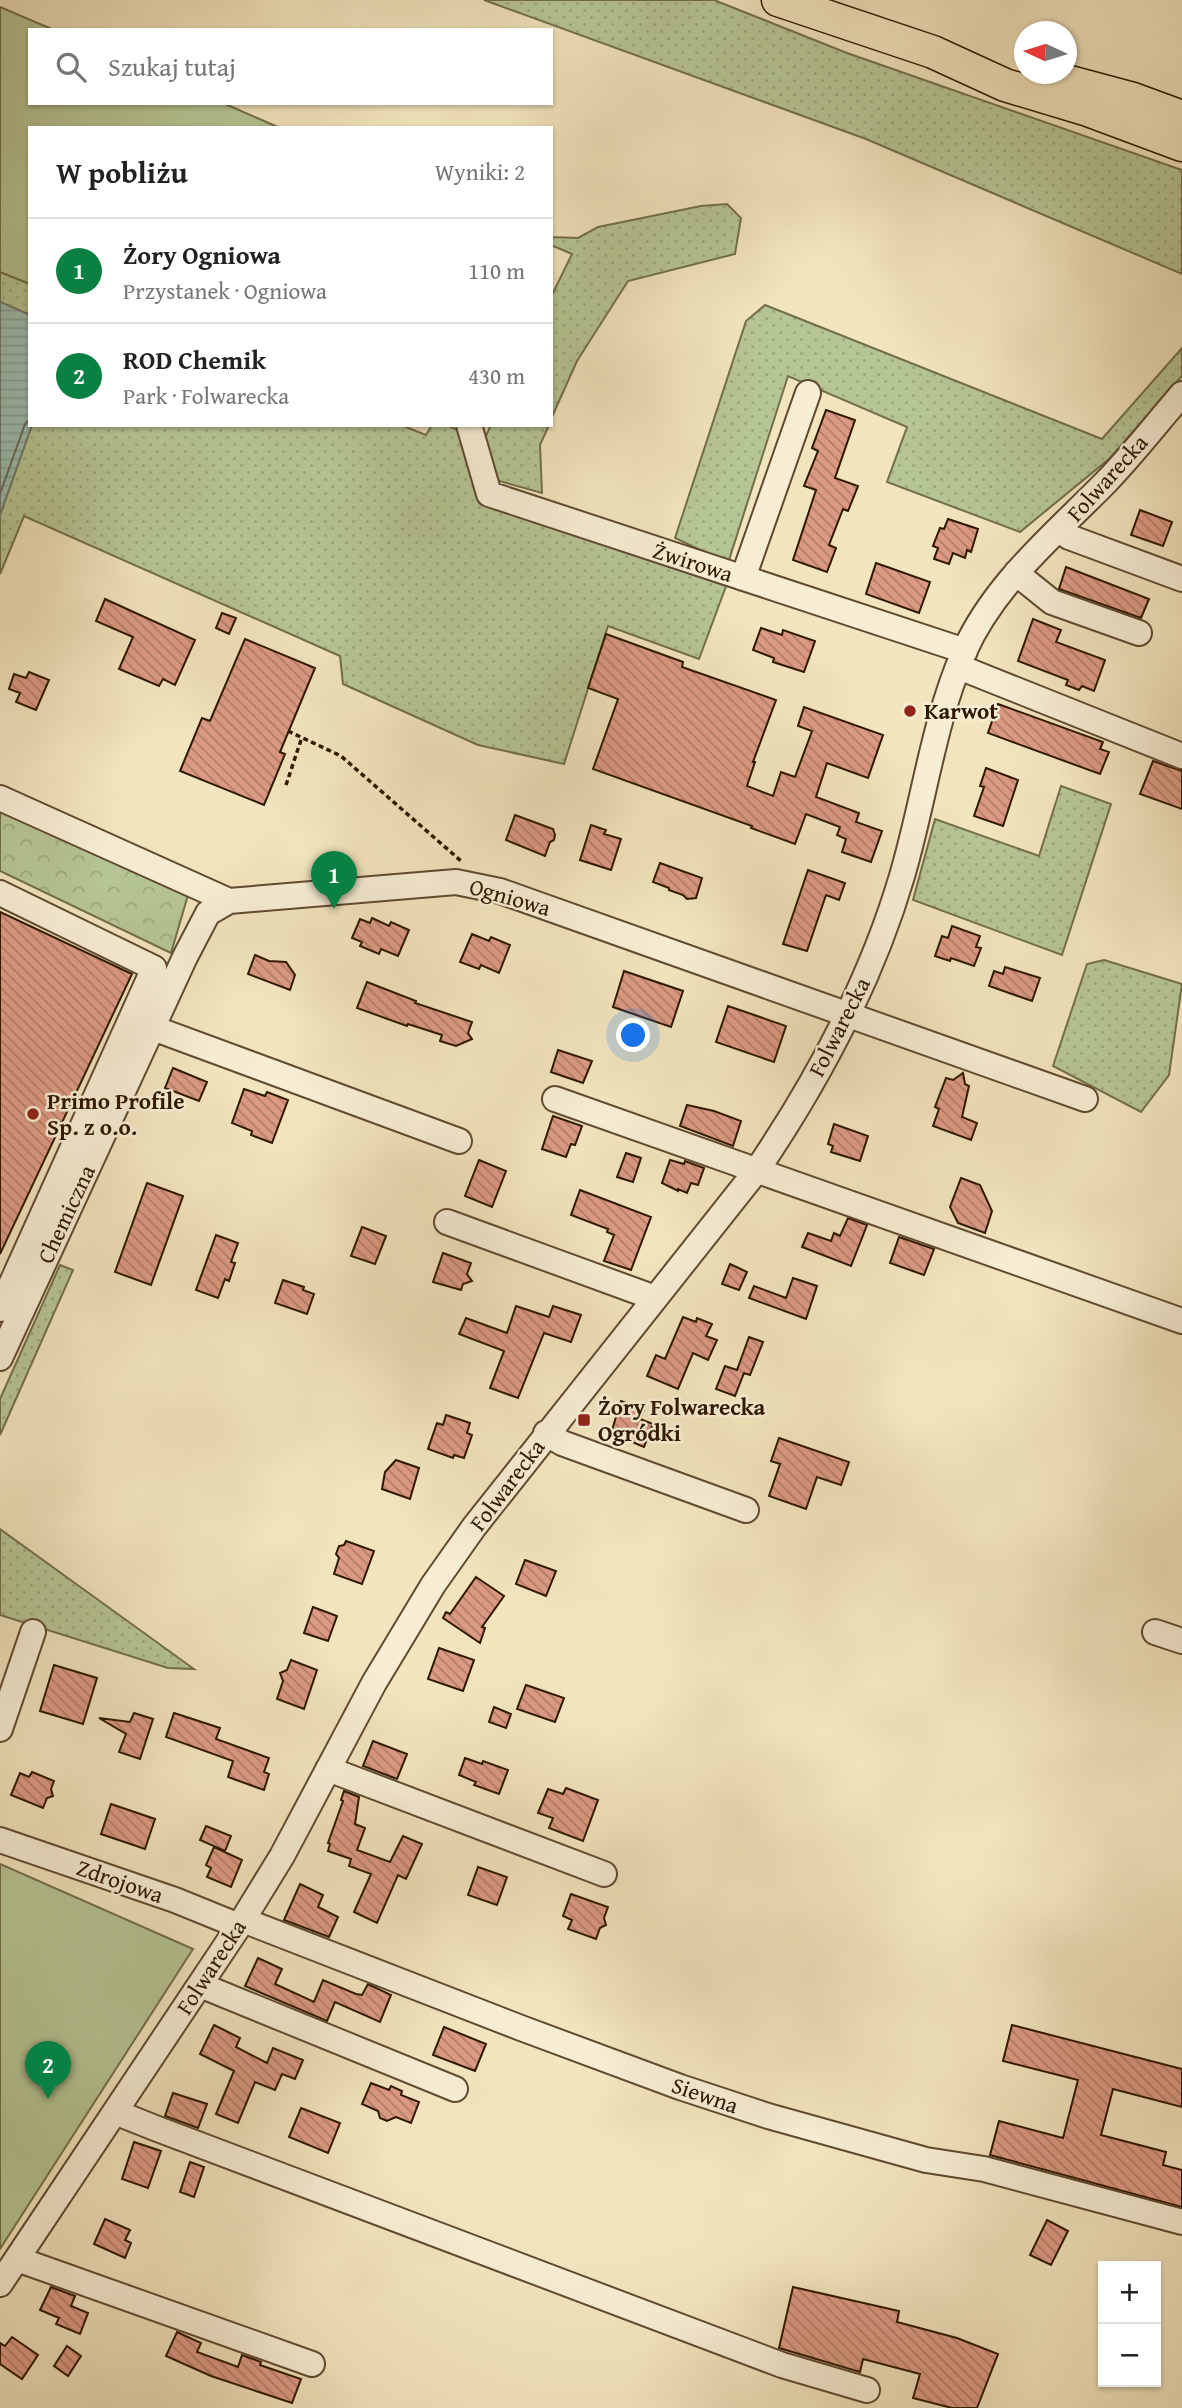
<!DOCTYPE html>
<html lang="pl">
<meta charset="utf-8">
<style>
:root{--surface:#fff;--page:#f6f6f6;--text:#222;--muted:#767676;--line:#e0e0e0;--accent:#0b8043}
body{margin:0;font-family:"Gentium Book Plus",serif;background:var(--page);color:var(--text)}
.controls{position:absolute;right:21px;bottom:21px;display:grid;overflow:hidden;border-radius:0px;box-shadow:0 2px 5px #0004}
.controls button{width:63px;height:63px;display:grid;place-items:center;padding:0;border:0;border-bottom:2px solid var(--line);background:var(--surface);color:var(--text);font:35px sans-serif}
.compass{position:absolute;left:1014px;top:21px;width:63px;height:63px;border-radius:50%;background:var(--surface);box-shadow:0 2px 5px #0004;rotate:274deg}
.you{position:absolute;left:634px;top:1036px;width:24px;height:24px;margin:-18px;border:5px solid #fff;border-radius:50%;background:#1a73e8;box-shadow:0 0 0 10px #1a73e833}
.badge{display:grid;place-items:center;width:46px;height:46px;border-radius:50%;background:var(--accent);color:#fff;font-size:23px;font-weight:700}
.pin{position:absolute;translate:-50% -58px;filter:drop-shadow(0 2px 4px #0008)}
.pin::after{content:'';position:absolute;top:37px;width:24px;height:21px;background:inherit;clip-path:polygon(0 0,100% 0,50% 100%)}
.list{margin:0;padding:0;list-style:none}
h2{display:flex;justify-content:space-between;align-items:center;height:91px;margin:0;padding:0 28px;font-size:30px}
h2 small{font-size:23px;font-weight:400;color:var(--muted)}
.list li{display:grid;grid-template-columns:46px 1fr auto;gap:21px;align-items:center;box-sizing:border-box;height:105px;padding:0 28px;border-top:2px solid var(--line)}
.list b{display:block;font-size:26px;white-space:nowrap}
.list p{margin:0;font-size:23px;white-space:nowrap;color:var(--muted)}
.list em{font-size:23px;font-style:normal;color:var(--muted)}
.icon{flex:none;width:38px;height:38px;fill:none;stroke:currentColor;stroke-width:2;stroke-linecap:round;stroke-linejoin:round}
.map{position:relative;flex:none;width:1182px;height:2408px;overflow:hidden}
.search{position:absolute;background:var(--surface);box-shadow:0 2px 5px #0004;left:28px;top:28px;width:525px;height:77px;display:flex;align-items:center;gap:18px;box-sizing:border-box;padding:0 24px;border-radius:0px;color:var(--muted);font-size:26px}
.panel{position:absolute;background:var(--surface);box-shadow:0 2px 5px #0004;left:28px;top:126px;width:525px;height:301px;border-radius:0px}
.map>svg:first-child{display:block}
.grass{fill:url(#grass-dots);stroke:#726e4a;stroke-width:2}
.forest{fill:url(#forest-crowns);stroke:#726e4a;stroke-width:2}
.garden{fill:#b6c594;stroke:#726e4a;stroke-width:2}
.water{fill:url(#water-rules);stroke:#707b6b;stroke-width:2}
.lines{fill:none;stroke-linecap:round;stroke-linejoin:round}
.shore{stroke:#656a59;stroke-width:2}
.building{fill:url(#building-back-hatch);stroke:#2f1700;stroke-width:2}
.minor-casing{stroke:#604a2f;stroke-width:28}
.major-casing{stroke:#2f1700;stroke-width:35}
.path{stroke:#2f1700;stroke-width:3.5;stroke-dasharray:5 3.5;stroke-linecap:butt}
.minor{stroke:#f7edd4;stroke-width:24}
.major{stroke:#f2e4bd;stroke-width:32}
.poi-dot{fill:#8f2418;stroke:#f7edd4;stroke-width:2.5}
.labels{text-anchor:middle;stroke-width:5;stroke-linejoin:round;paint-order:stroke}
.street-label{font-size:23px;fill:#2f1700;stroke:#f7edd4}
.poi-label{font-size:23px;font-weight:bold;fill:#2f1700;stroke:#f7edd4;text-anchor:start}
</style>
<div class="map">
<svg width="1182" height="2408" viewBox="0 0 1182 2408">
<defs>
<pattern id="grass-dots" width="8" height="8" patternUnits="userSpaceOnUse" patternTransform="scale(1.75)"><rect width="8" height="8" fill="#b6c594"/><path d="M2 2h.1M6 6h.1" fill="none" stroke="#9da87e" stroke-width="1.8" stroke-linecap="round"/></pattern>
<pattern id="forest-crowns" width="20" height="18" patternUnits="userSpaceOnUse" patternTransform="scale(1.75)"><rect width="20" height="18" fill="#b6c594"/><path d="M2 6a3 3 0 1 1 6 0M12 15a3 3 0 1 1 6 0" fill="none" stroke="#9da87e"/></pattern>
<pattern id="water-rules" width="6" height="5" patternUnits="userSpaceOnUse" patternTransform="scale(1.75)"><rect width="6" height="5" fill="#9bbeb2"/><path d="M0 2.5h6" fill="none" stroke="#86a397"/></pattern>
<pattern id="building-back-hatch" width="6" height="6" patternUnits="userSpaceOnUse" patternTransform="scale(1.75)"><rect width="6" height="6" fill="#dc9a83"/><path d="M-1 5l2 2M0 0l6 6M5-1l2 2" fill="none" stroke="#b37d69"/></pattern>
</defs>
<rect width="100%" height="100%" fill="#f2e4bd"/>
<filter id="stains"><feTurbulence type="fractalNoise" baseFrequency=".00286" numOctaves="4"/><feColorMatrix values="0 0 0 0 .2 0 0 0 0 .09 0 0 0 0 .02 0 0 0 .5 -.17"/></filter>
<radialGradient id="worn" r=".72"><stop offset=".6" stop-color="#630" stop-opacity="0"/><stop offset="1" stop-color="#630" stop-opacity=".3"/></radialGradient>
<path class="grass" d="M484 0H714L847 53 1182 170V274L866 139Z
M727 204 741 218 735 254 628 281 577 361 551 419V297L572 254 551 245V237L578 238 598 227 701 206Z
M0 272 30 284V315L0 302Z
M765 305 1102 439 1182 348V376L1109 459 1020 532 887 482 907 427 788 376 728 563 675 538 746 321Z
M32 425H401L426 435 432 425H447L463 433 481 501 728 581 699 659 608 626 564 764 478 745 343 684 340 656 24 516 0 574V515Z
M491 425H549L540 445 542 493 492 479 483 442Z
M1061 786 1111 804 1062 955 913 900 935 819 1039 856Z
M1104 960 1182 984 1169 1075 1141 1112 1053 1066 1087 964Z
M60 1265 73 1270 0 1435V1399Z
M0 1529 194 1669 168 1668 0 1615Z"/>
<path class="forest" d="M0 807 188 895 171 953 0 871Z"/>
<path class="garden" d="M0 7 54 30H30V103H223L280 128H30V284L0 272Z
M0 1864 193 1949 0 2249Z"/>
<path class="water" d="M0 302 30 315V425H32L0 515Z"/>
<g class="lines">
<path class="shore" d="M0 494 25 424 30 419"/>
</g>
<path class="building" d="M826 410 855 420 835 478 858 486 848 511 843 509 829 545 836 548 827 572 793 560 816 490 804 486 818 451 812 448Z
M1140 510 1172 522 1163 546 1131 535Z
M948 519 978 529 971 552 967 550 965 558 953 553 949 564 934 559 938 548 933 546 940 528 944 529Z
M876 563 930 582 919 613 866 594Z
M1066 567 1149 599 1141 618 1059 589Z
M105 599 195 640 175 685 163 679 159 686 119 669 133 637 96 621Z
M222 613 236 618 229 634 216 628Z
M1033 619 1061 630 1056 642 1105 660 1094 691 1082 686 1079 690 1066 685 1068 680 1018 661Z
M761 628 782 635 783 630 815 641 804 672 773 662 774 658 753 650Z
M606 634 683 662 682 667 776 700 753 762H755L747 786 773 796 781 772 795 777 812 731 798 726 804 707 883 735 868 778 827 763 816 797 859 813 856 822 882 831 871 862 842 852 846 839 837 835 840 827 806 814 795 844 751 828 752 826 593 769 618 699 588 688Z
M245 639 315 668 280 752 285 754 264 805 180 771 202 718 210 721Z
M29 672 49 680 36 710 16 702 20 693 9 689 14 674 26 678Z
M998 704 1103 742 1100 749 1109 752 1100 774 988 733Z
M1153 761 1182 771V809L1140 794Z
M986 768 1018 780 1003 826 974 816 984 787 980 786Z
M515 815 553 829 555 835 554 840 550 842 545 856 506 840Z
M591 825 606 830 604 834 621 839 611 870 580 860Z
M660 863 702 878 696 898 687 899 683 895 669 890V888L653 882Z
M808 870 845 883 839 900 826 895 807 951 783 944Z
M0 912 132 974 0 1254Z
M372 918 389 926 391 922 409 930 398 956 381 949 379 954 360 946 362 942 352 938 360 919 370 923Z
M952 926 980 936 976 947 981 948 974 966 951 958 950 961 935 956 942 936 948 938Z
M472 934 489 941 491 937 510 945 499 973 481 965 479 969 460 962Z
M255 955 269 961 286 962 295 975 290 990 248 974Z
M1005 967 1040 978 1032 1001 989 986 994 971 1003 974Z
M624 971 683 991 671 1027 613 1007Z
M367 982 416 1001 415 1003 472 1022 468 1033 472 1039 456 1046 440 1041 442 1035 408 1024 407 1026 357 1008Z
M728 1006 786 1026 774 1062 716 1042Z
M558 1050 592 1061 583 1083 551 1072Z
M173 1068 207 1082 199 1101 165 1088Z
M963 1073 965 1084 969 1086 962 1117 977 1123 971 1140 933 1126 939 1109 935 1107 946 1078 953 1080Z
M244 1089 265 1096 267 1092 288 1100 272 1143 251 1135 252 1131 232 1123Z
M687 1105 714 1111 741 1121 733 1146 680 1126Z
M553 1116 582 1126 575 1145 571 1144 566 1157 542 1149Z
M834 1124 868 1136 860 1161 831 1152 833 1146 828 1144Z
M626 1153 641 1158 633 1182 617 1177Z
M479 1160 506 1171 492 1207 465 1196Z
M670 1160 684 1164 685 1161 704 1168 698 1185 691 1183 687 1193 678 1189V1191L662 1183Z
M961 1178 980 1185 992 1211 985 1233 958 1223 950 1207Z
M147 1183 183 1196 151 1285 115 1272Z
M580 1190 651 1217 631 1270 604 1261 614 1235 607 1232 608 1229 571 1215Z
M848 1218 867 1225 851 1266 802 1247 808 1233 831 1241 834 1233 840 1236Z
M362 1227 386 1236 375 1264 351 1256Z
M216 1235 238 1243 231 1262 235 1263 229 1281 225 1279 218 1298 196 1290Z
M899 1237 934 1249 924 1275 890 1263Z
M443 1253 471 1263 467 1274 472 1281 463 1284 461 1290 433 1282Z
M730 1264 747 1272 739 1290 722 1284Z
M793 1278 817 1286 806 1319 749 1298 754 1286 786 1298Z
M283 1280 304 1287 303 1290 314 1294 307 1314 275 1303Z
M516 1306 549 1317 553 1306 581 1315 571 1342 544 1333 518 1398 490 1388 504 1351 459 1334 466 1318 507 1333Z
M683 1317 696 1322 697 1318 712 1324 706 1336 717 1340 708 1360 693 1353 678 1389 647 1376 656 1355 665 1359Z
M749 1337 763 1342 750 1375 744 1373 735 1396 716 1389 725 1366 737 1370Z
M621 1401 644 1410 640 1419 653 1424 644 1447 615 1435 612 1430Z
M446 1415 470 1423 467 1433 472 1435 464 1458 454 1455 453 1458 428 1449 437 1423 443 1425Z
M779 1438 849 1462 841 1485 817 1477 806 1509 769 1496 780 1464 771 1461Z
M396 1460 419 1468 410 1499 382 1489 385 1472Z
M346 1541 374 1551 362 1584 334 1574 339 1558 336 1554 339 1546 344 1545Z
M525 1560 556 1571 546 1596 516 1584Z
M476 1577 504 1596 482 1627 485 1628 480 1643 443 1618 446 1612 450 1614Z
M313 1607 337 1616 328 1641 304 1633Z
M439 1648 474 1660 463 1691 428 1679Z
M291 1660 317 1670 304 1709 277 1699 283 1681 280 1673 287 1670Z
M54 1665 97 1678 83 1724 40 1711Z
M526 1685 564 1698 555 1722 517 1709Z
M494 1707 511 1714 506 1728 489 1722Z
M134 1713 153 1719 140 1759 119 1752 126 1734 99 1718 130 1722Z
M174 1713 220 1728 216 1739 269 1758 264 1772 269 1774 264 1790 228 1777 233 1761 166 1737Z
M373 1741 407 1754 397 1779 363 1766Z
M465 1758 482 1764 483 1761 508 1770 499 1794 474 1785 476 1782 459 1775Z
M32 1772 54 1781 51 1789 53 1796 47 1798 43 1808 11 1795 20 1773 29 1777Z
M566 1788 598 1800 583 1841 549 1828 553 1818 538 1813 548 1789 563 1794Z
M344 1791 359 1797 355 1824 365 1828 357 1850 390 1862 403 1836 422 1844 406 1879 398 1875 377 1923 354 1912 371 1874 349 1866 351 1859 328 1851 330 1844 328 1843 343 1801 341 1800Z
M111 1804 155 1819 145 1849 101 1834Z
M206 1826 231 1836 225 1851 200 1840Z
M214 1847 242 1860 231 1887 207 1877 211 1868 206 1865Z
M478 1867 507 1877 497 1905 468 1895Z
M300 1884 323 1895 318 1907 338 1917 329 1937 284 1920Z
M571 1894 608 1907 604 1918 606 1925 600 1928 596 1939 568 1929 572 1920 563 1916Z
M258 1958 282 1969 275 1984 314 2002 323 1980 356 1994 362 1995 368 1984 391 1995 380 2022 335 2002 327 2021 245 1986Z
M214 2025 240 2038 236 2047 267 2063 273 2048 303 2060 295 2079 282 2074 275 2090 255 2082 238 2123 216 2114 234 2071 200 2054Z
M1012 2025 1182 2069V2107L1113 2089 1101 2135 1166 2152 1163 2165 1182 2170V2207L990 2155 999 2121 1063 2138 1078 2080 1003 2061Z
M444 2027 486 2044 475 2071 433 2055Z
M371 2083 389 2090 391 2086 402 2091 401 2095 419 2102 411 2123 396 2117 387 2121 380 2118 378 2111 362 2104Z
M173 2093 207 2104 198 2128 165 2116Z
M301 2108 340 2123 328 2153 289 2137Z
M134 2142 161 2151 148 2188 122 2179Z
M190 2162 204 2167 194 2197 180 2192Z
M105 2219 130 2230 125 2240 131 2243 125 2258 94 2244Z
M1047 2220 1068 2231 1051 2265 1030 2255Z
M51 2287 75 2296 71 2306 88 2313 80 2334 56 2324 59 2318 40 2310Z
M793 2287 899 2311 897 2322 957 2338 998 2354 977 2408H952L913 2398 920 2374 863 2359 860 2372 779 2348Z
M177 2332 201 2343 197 2352 238 2367 242 2355 261 2362 260 2365 301 2379 292 2403 211 2376 166 2356Z
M12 2337 38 2355 22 2379 0 2364V2343L5 2346Z
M67 2346 81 2356 68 2376 54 2366Z"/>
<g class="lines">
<defs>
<path id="minor" d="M469 425 489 494 965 651
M1059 530 1069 537 1182 579
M1016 573 1052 602 1139 633
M743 578 808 393
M959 667 1182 756
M0 798 229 901
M0 893 154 968 0 1309
M153 1028 459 1141
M555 1099 1182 1321
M447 1222 655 1298
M0 1358 185 957 208 913 229 901 456 882 500 891 1085 1099
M546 1433 562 1443 746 1510
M1155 1632 1182 1641
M0 1729 33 1632
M328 1769 604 1874
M0 1840 175 1900 239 1926
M243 1920 521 2028 680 2087 768 2116 926 2160 984 2169 1182 2222
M200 1985 455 2089
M115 2112 155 2128 782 2365 867 2390
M17 2259 312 2364
M0 2284 239 1926 282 1856 374 1683 433 1585 474 1527 757 1170C818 1080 871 981 902 876 924 802 933 723 964 652 994 584 1055 534 1106 482 1133 454 1157 423 1182 394"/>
<path id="major" d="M778 0 933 52 1005 85 1088 110 1182 145
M1040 74 1133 99 1182 117"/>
</defs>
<use href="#minor" class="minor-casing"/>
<use href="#major" class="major-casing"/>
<path class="path" d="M288 731 341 756 461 861
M286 785 302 737"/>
<use href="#minor" class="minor"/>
<use href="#major" class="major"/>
</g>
<g class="poi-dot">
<circle cx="910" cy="711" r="7"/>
<circle cx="33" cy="1114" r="7"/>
<rect x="577" y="1413" width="14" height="14" rx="3.5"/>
</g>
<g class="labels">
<g class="street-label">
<text transform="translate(1107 478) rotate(-48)" y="8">Folwarecka</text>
<text transform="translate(693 562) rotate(18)" y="8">Żwirowa</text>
<text transform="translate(510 897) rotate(16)" y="8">Ogniowa</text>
<text transform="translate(839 1027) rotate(-63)" y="8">Folwarecka</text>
<text transform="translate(66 1214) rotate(-65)" y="8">Chemiczna</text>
<text transform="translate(507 1485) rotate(-53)" y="8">Folwarecka</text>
<text transform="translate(120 1881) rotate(19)" y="8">Zdrojowa</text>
<text transform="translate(211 1967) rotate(-57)" y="8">Folwarecka</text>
<text transform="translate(705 2095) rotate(19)" y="8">Siewna</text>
</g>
<g class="poi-label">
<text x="924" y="719">Karwot</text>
<text x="47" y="1109">Primo Profile<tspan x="47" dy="26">Sp. z o.o.</tspan></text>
<text x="598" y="1415">Żory Folwarecka<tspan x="598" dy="26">Ogródki</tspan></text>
</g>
</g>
<rect width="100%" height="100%" filter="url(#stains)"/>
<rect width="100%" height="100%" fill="url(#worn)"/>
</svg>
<div class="controls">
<button>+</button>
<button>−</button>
</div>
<svg class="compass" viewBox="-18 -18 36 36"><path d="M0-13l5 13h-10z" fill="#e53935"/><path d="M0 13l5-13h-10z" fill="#767676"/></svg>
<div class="you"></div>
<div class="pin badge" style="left:334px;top:909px">1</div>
<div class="pin badge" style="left:48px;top:2099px">2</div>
<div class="search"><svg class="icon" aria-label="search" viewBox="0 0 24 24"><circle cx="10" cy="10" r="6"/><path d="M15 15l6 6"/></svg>Szukaj tutaj</div>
<section class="panel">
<h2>W pobliżu<small>Wyniki: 2</small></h2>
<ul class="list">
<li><span class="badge">1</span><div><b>Żory Ogniowa</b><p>Przystanek · Ogniowa</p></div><em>110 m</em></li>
<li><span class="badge">2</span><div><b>ROD Chemik</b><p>Park · Folwarecka</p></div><em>430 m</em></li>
</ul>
</section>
</div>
